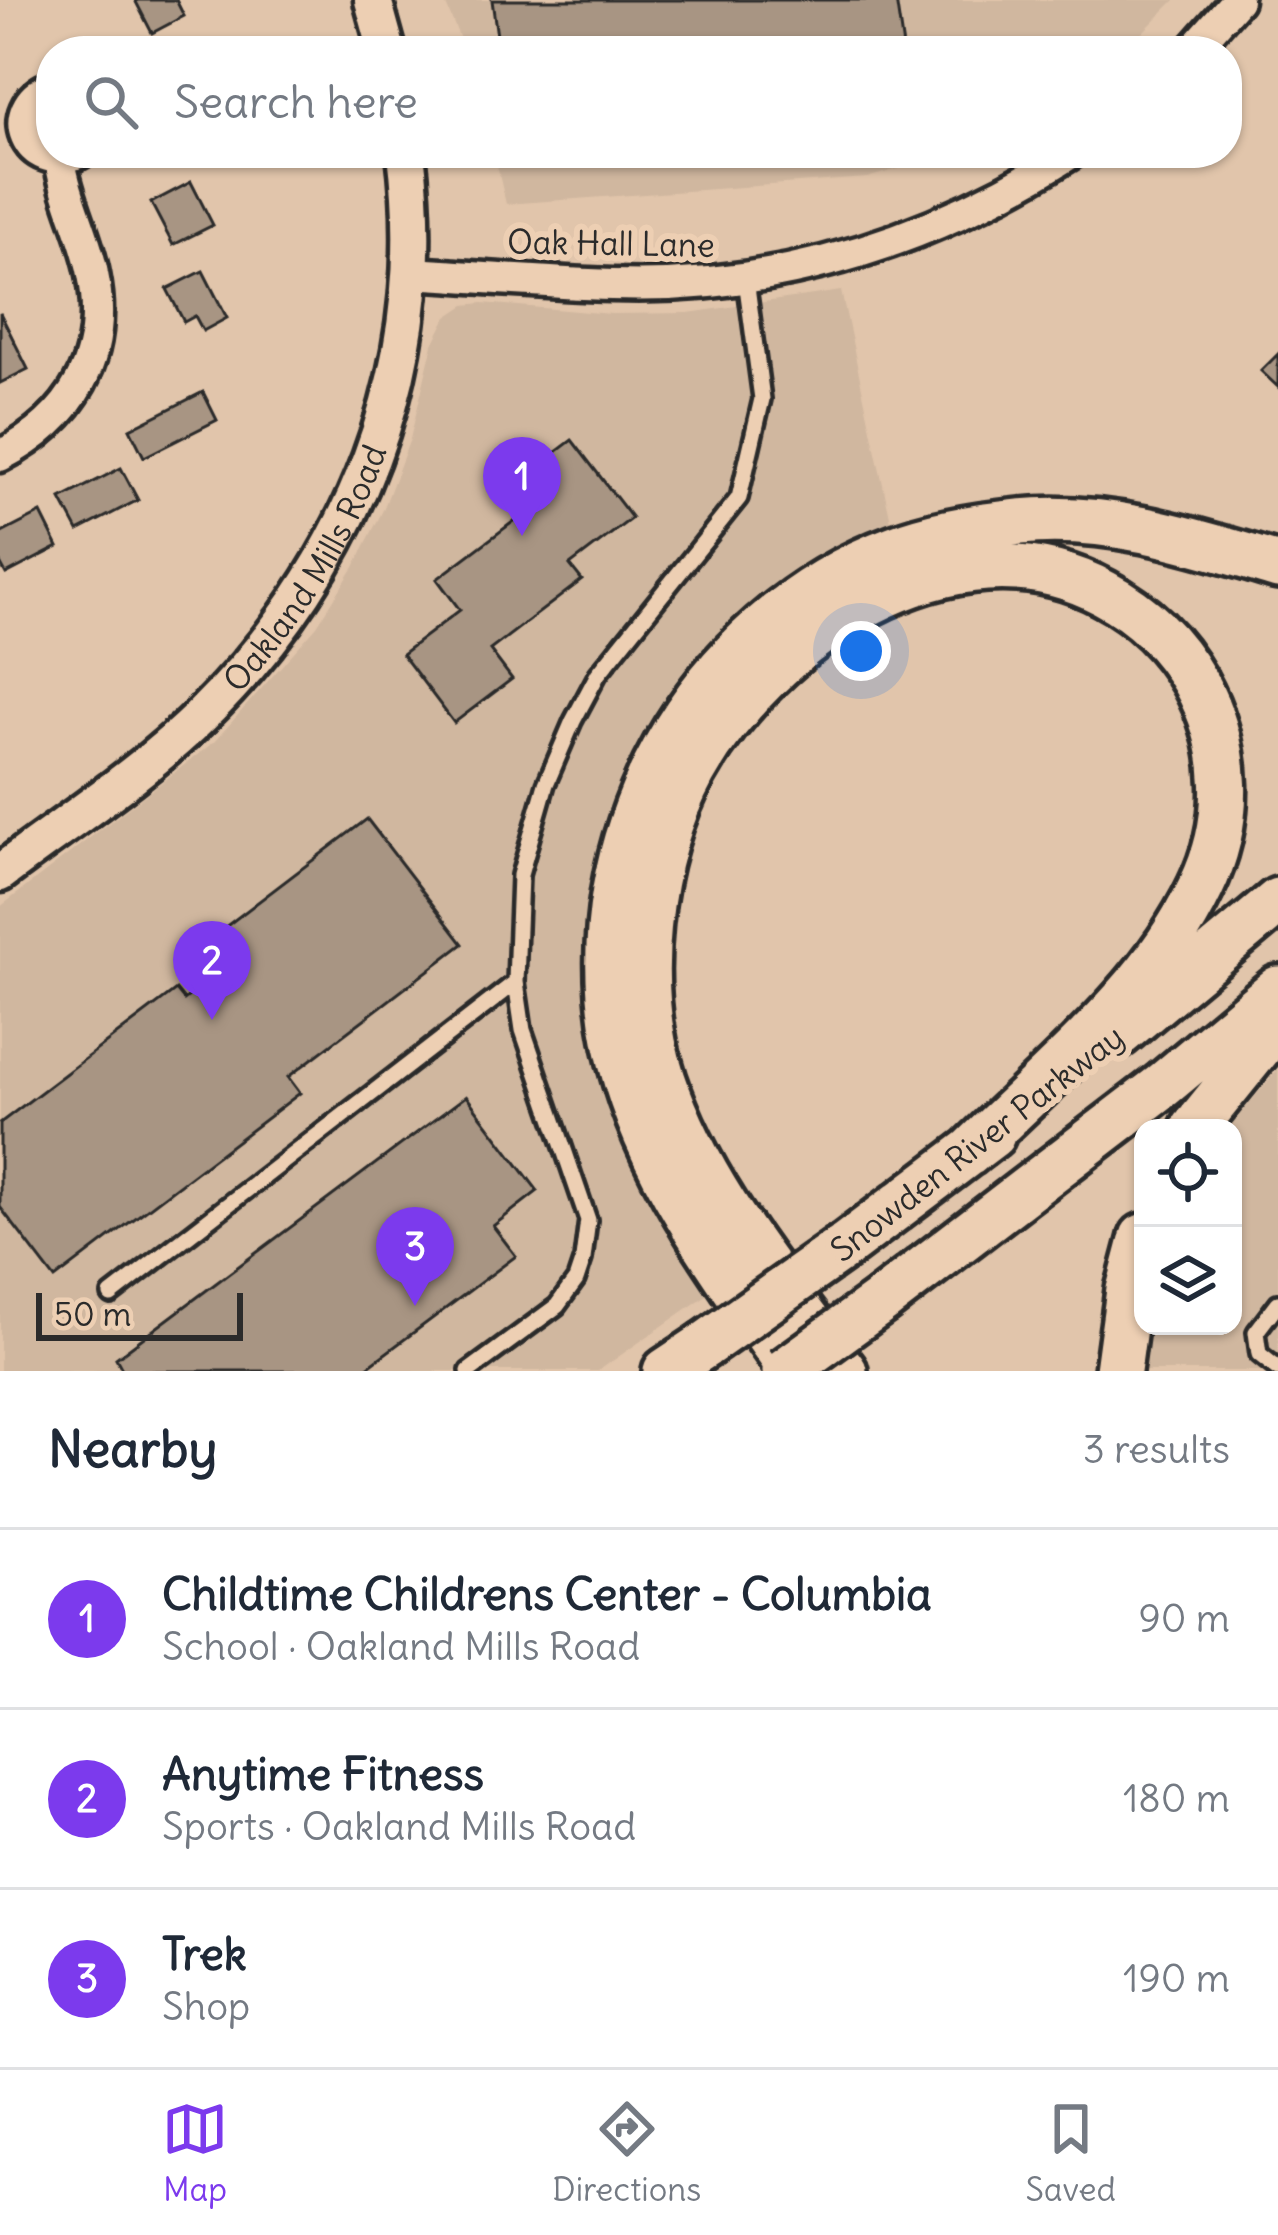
<!DOCTYPE html>
<meta charset="utf-8">
<style>
:root{--surface:#fff;--page:#f6f6f7;--text:#1f2937;--muted:#747a83;--line:#e0e1e3;--accent:#7c3aed}
body{margin:0;font-family:Delius,sans-serif;background:var(--page);color:var(--text)}
.controls{position:absolute;right:36px;bottom:36px;display:grid;overflow:hidden;border-radius:24px;box-shadow:0 3px 9px #0004}
.controls button{width:108px;height:108px;display:grid;place-items:center;padding:0;border:0;border-bottom:3px solid var(--line);background:var(--surface);color:var(--text);font:60px sans-serif}
.scale{position:absolute;left:36px;bottom:30px;width:207px;box-sizing:border-box;padding-left:12px;border:6px solid #2b2b2b;border-top:0;font-size:33px;line-height:42px;white-space:nowrap;color:#2b2b2b;-webkit-text-stroke:9px #edcfb3;paint-order:stroke}
.you{position:absolute;left:861px;top:651px;width:42px;height:42px;margin:-30px;border:9px solid #fff;border-radius:50%;background:#1a73e8;box-shadow:0 0 0 18px #1a73e833}
.badge{display:grid;place-items:center;width:78px;height:78px;border-radius:50%;background:var(--accent);color:#fff;font-size:39px;font-weight:700}
.pin{position:absolute;translate:-50% -99px;filter:drop-shadow(0 3px 6px #0008)}
.pin::after{content:'';position:absolute;top:63px;width:42px;height:36px;background:inherit;clip-path:polygon(0 0,100% 0,50% 100%)}
.list{margin:0;padding:0;list-style:none}
h2{display:flex;justify-content:space-between;align-items:center;height:156px;margin:0;padding:0 48px;font-size:51px}
h2 small{font-size:39px;font-weight:400;color:var(--muted)}
.list li{display:grid;grid-template-columns:78px 1fr auto;gap:36px;align-items:center;box-sizing:border-box;height:180px;padding:0 48px;border-top:3px solid var(--line)}
.list b{display:block;font-size:45px;white-space:nowrap}
.list p{margin:0;font-size:39px;white-space:nowrap;color:var(--muted)}
.list em{font-size:39px;font-style:normal;color:var(--muted)}
.icon{flex:none;width:66px;height:66px;fill:none;stroke:currentColor;stroke-width:2;stroke-linecap:round;stroke-linejoin:round}
.map{position:relative;flex:none;width:1278px;height:1371px;overflow:hidden}
.search{position:absolute;background:var(--surface);box-shadow:0 3px 9px #0004;left:36px;right:36px;top:36px;height:132px;display:flex;align-items:center;gap:30px;box-sizing:border-box;padding:0 42px;border-radius:48px;color:var(--muted);font-size:45px}
.sheet{height:696px;background:var(--surface)}
nav{display:flex;justify-content:space-around;align-items:center;box-sizing:border-box;height:168px;border-top:3px solid var(--line);background:var(--surface);font-size:33px;color:var(--muted)}
nav a{display:grid;justify-items:center;gap:6px}
nav .on{color:var(--accent)}
.map>svg:first-child{display:block}
.built{fill:#d0b79f}
.building{fill:#a89583;stroke:#2b2b2b;stroke-width:3}
.lines{fill:none;stroke-linecap:round;stroke-linejoin:round}
.service-casing{stroke:#2b2b2b;stroke-width:24}
.minor-casing{stroke:#2b2b2b;stroke-width:39}
.tertiary-casing{stroke:#2b2b2b;stroke-width:45}
.primary-casing{stroke:#2b2b2b;stroke-width:54}
.service{stroke:#edcfb3;stroke-width:15}
.minor{stroke:#edcfb3;stroke-width:30}
.tertiary{stroke:#edcfb3;stroke-width:36}
.primary{stroke:#edcfb3;stroke-width:45}
.primary-bridge-casing{stroke:#2b2b2b;stroke-width:54;stroke-linecap:butt}
.primary-bridge{stroke:#edcfb3;stroke-width:45}
.labels{text-anchor:middle;stroke-width:12;stroke-linejoin:round;paint-order:stroke}
.street-label{font-size:33px;fill:#2b2b2b;stroke:#edcfb3}
</style>
<div class="map">
<svg width="1278" height="1371" viewBox="0 0 1278 1371">
<rect width="100%" height="100%" fill="#e1c5ab"/>
<filter id="ink" filterUnits="userSpaceOnUse"><feTurbulence type="fractalNoise" baseFrequency=".00833" numOctaves="2"/><feDisplacementMap in="SourceGraphic" scale="24" xChannelSelector="R" yChannelSelector="G"/><feConvolveMatrix kernelMatrix="1 2 1 2 8 2 1 2 1" color-interpolation-filters="sRGB"/></filter>
<g filter="url(#ink)">
<path class="built" d="M444 0H1175L1124 51H465Z
M494 153H952L867 178 506 204Z
M841 291 892 526 837 547 782 581 736 618 700 657 641 743 618 792 600 842 591 898 587 997 593 1046 605 1095 623 1148 644 1193 711 1292 598 1371H0V907L214 742 317 626 354 567 383 510 410 439 433 344 447 317 465 305 483 303 612 314 688 313Z
M1278 1069V1371H1142L1148 1326H1233V1128H1229Z"/>
<path class="building" d="M135 0H176L184 16 152 33Z
M492 0H896L903 47 871 51H499Z
M191 182 213 225 173 245 151 203Z
M203 271 227 318 203 331 195 316 184 322 167 289Z
M0 313 28 369 0 383Z
M1278 354V387L1261 371Z
M203 392 217 420 144 457 130 429Z
M572 440 632 518 570 565 582 580 490 650 512 679 454 723 402 654 460 610 437 579 529 510 511 486Z
M121 468 138 500 78 531 61 499Z
M41 513 58 547 6 574 0 563V534Z
M367 819 463 944 288 1077 300 1093 55 1279 0 1207V1123L176 990 184 1000 211 979 191 953Z
M466 1096 538 1191 493 1226 516 1256 362 1371H123L116 1358Z"/>
<g class="lines">
<defs>
<path id="service" d="M111 1295 516 982
M1278 1303 1256 1332 1259 1354 1278 1369
M469 1371 557 1306 576 1280 583 1259 588 1220 523 1030 516 982 520 875 546 784 573 721 598 674 739 498 762 399 746 279"/>
<path id="minor" d="M1192 51 1237 0
M51 87C0 108 26 175 79 153
M411 273C478 277 545 283 612 285 779 291 931 241 1071 153
M0 456C72 419 110 357 93 274 86 235 66 201 60 159"/>
<g id="tertiary">
<path d="M373 0 387 51"/>
<path id="s1" d="M0 873C67 822 142 774 202 715 354 565 433 368 406 153"/>
</g>
<path id="primary" d="M1119 1034 1278 901
M1194 1128 1278 1024
M845 1246 992 1135
M883 1300 1162 1086 1278 989
M666 1371 705 1345
M792 1371C722 1268 643 1169 617 1045 575 839 697 621 895 548 934 533 979 526 1020 522 1108 513 1195 541 1278 566
M844 1371C777 1279 700 1190 663 1080 632 987 646 858 693 772 767 639 953 512 1104 593 1144 614 1173 643 1195 682 1231 747 1233 821 1201 887 1151 993 1050 1072 969 1153
M1118 1371 1129 1290 1143 1237"/>
</defs>
<use href="#service" class="service-casing"/>
<use href="#minor" class="minor-casing"/>
<use href="#tertiary" class="tertiary-casing"/>
<use href="#primary" class="primary-casing"/>
<use href="#service" class="service"/>
<use href="#minor" class="minor"/>
<use href="#tertiary" class="tertiary"/>
<use href="#primary" class="primary"/>
<defs>
<path id="primary-bridge" d="M705 1345 845 1246
M785 1371 883 1300"/>
</defs>
<use href="#primary-bridge" class="primary-bridge-casing"/>
<use href="#primary-bridge" class="primary-bridge"/>
</g>
</g>
<g class="labels">
<g class="street-label">
<text transform="translate(611 243) rotate(1)" y="12">Oak Hall Lane</text>
<text dy="12" stroke="none"><textPath href="#s1" startOffset="438">Oakland Mills Road</textPath></text>
<text transform="translate(977 1143) rotate(-38)" y="12">Snowden River Parkway</text>
</g>
</g>
</svg>
<div class="controls">
<button><svg class="icon" aria-label="locate" viewBox="0 0 24 24"><circle cx="12" cy="12" r="6"/><path d="M12 2v4M12 18v4M2 12h4M18 12h4"/></svg></button>
<button><svg class="icon" aria-label="layers" viewBox="0 0 24 24"><path d="M12 4l9 5-9 5-9-5zM3 14l9 5 9-5"/></svg></button>
</div>
<div class="scale">50 m</div>
<div class="you"></div>
<div class="pin badge" style="left:522px;top:536px">1</div>
<div class="pin badge" style="left:212px;top:1020px">2</div>
<div class="pin badge" style="left:415px;top:1306px">3</div>
<div class="search"><svg class="icon" aria-label="search" viewBox="0 0 24 24"><circle cx="10" cy="10" r="6"/><path d="M15 15l6 6"/></svg>Search here</div>
</div>
<section class="sheet">
<h2>Nearby<small>3 results</small></h2>
<ul class="list">
<li><span class="badge">1</span><div><b>Childtime Childrens Center - Columbia</b><p>School · Oakland Mills Road</p></div><em>90 m</em></li>
<li><span class="badge">2</span><div><b>Anytime Fitness</b><p>Sports · Oakland Mills Road</p></div><em>180 m</em></li>
<li><span class="badge">3</span><div><b>Trek</b><p>Shop</p></div><em>190 m</em></li>
</ul>
</section>
<nav>
<a class="on"><svg class="icon" aria-label="map" viewBox="0 0 24 24"><path d="M3 6l6-2 6 2 6-2v14l-6 2-6-2-6 2zM9 4v14M15 6v14"/></svg>Map</a>
<a><svg class="icon" aria-label="directions" viewBox="0 0 24 24"><path d="M12 3l9 9-9 9-9-9zM9 14v-3h6M13 9l2 2-2 2"/></svg>Directions</a>
<a><svg class="icon" aria-label="saved" viewBox="0 0 24 24"><path d="M7 4h10v16l-5-4-5 4z"/></svg>Saved</a>
</nav>
